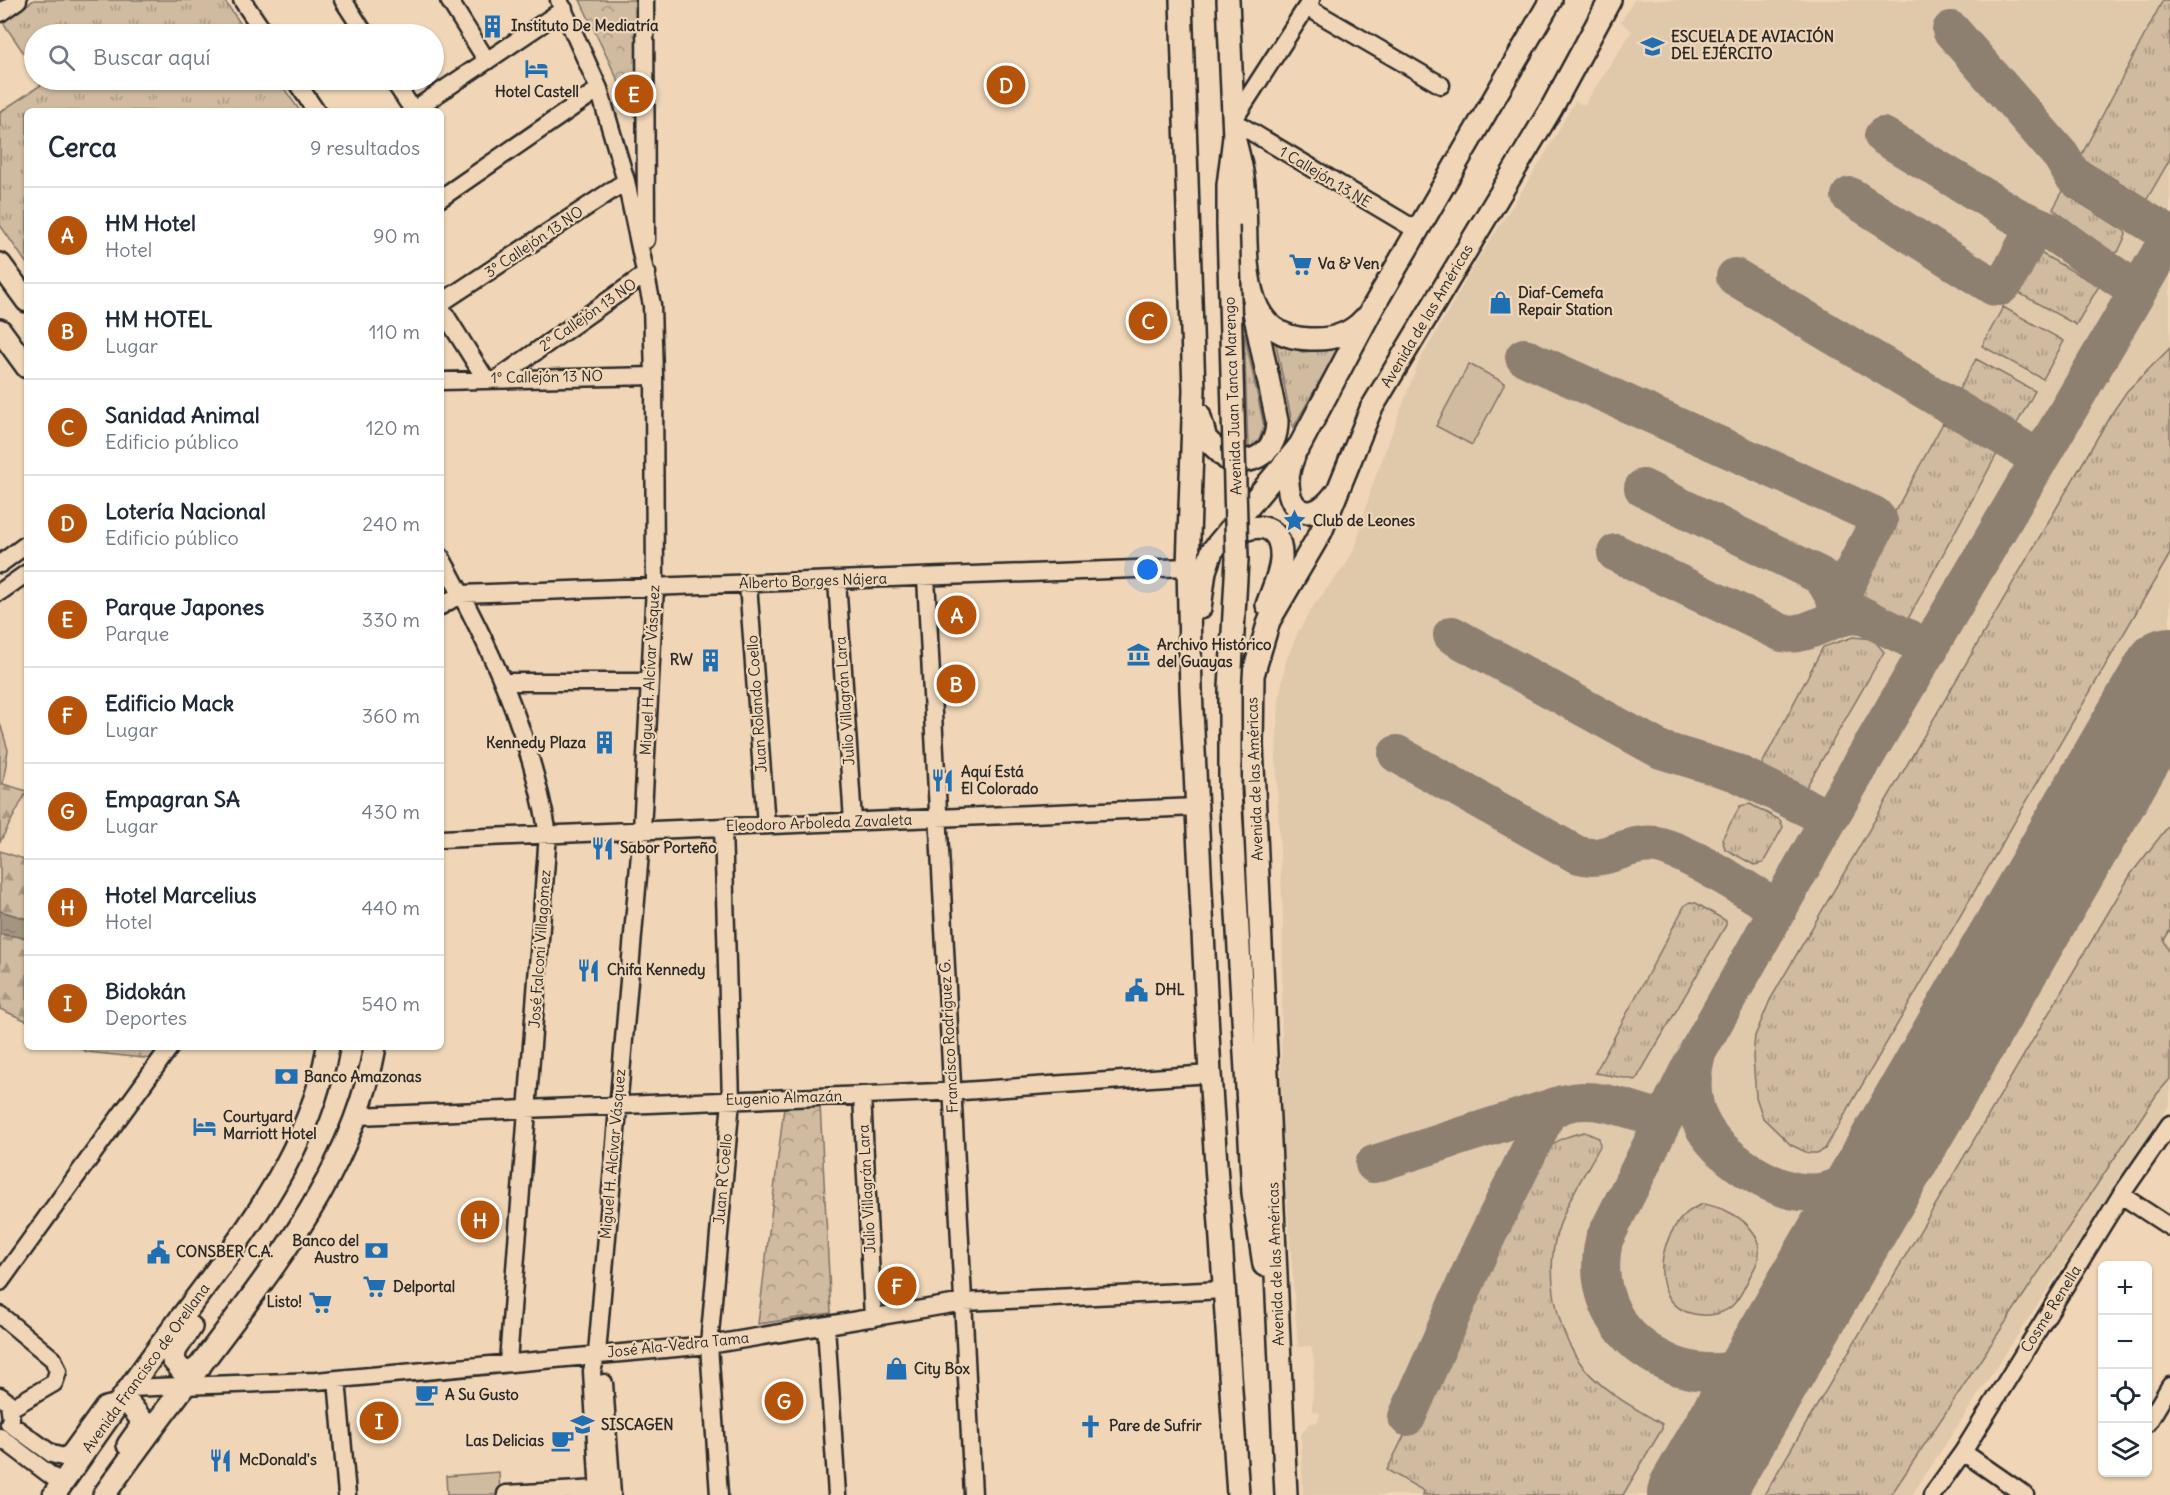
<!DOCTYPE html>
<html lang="es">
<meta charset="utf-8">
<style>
:root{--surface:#fff;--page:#f6f6f7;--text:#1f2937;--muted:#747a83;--line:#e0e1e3;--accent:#b45309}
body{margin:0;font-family:Delius,sans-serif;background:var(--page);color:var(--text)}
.controls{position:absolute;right:18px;bottom:18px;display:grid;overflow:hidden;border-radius:9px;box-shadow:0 2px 4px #0004}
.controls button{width:54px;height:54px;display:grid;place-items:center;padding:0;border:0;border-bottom:2px solid var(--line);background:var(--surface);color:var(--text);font:30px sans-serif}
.you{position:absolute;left:1148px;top:570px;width:21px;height:21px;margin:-15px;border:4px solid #fff;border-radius:50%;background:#1a73e8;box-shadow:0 0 0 9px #1a73e833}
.badge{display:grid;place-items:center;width:39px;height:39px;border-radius:50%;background:var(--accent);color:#fff;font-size:20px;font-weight:700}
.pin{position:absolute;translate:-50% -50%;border:3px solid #fff;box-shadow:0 2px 6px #0006}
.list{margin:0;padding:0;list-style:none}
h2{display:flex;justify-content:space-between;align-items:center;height:78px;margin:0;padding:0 24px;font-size:26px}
h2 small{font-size:20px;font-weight:400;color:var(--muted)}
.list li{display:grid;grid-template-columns:39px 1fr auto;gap:18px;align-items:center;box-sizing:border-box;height:96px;padding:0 24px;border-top:2px solid var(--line)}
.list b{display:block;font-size:22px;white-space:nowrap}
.list p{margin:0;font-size:20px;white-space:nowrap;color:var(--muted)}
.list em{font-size:20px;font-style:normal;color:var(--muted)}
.icon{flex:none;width:33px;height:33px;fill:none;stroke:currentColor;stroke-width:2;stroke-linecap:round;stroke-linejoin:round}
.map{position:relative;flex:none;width:2170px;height:1495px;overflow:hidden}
.search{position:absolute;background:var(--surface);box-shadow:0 2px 4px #0004;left:24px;top:24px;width:420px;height:66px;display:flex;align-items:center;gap:15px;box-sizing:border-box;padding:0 21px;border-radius:33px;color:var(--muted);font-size:22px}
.panel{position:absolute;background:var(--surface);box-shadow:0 2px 4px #0004;left:24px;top:108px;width:420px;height:942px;border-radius:9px}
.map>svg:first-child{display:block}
.built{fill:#e0c8ab}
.grass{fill:url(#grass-tufts);stroke:#7e7266;stroke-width:1.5}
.forest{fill:url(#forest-firs);stroke:#7e7266;stroke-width:1.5}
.park{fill:url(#park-crowns);stroke:#7e7266;stroke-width:1.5}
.garden{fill:#d0baa0;stroke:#7e7266;stroke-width:1.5}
.water{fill:url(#water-ripples);stroke:#746b5f;stroke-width:1.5}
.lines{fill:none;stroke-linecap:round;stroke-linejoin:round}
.taxiway{stroke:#8e8071;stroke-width:38}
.runway{stroke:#8e8071;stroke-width:94}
.minor-casing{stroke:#2b2b2b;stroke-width:21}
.major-casing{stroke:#2b2b2b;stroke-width:26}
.minor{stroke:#f0d6b7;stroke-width:16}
.major{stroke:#f0d6b7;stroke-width:21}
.major-bridge-casing{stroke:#2b2b2b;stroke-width:26;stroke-linecap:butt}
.major-bridge{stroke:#f0d6b7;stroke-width:21}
.labels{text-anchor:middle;stroke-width:4.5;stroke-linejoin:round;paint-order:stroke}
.poi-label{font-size:15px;font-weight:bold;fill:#2b2b2b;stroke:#f0d6b7;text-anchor:start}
.street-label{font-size:15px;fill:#2b2b2b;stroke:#f0d6b7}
</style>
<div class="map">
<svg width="2170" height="1495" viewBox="0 0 2170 1495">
<defs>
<pattern id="grass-tufts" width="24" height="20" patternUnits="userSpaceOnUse" patternTransform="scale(1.5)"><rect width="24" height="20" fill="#d0baa0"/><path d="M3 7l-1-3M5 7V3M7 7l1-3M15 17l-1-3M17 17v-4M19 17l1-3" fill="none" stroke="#a99783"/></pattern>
<pattern id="forest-firs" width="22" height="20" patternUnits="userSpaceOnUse" patternTransform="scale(1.5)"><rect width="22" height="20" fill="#d0baa0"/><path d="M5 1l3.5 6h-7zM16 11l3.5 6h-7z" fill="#a99783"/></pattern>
<pattern id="park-crowns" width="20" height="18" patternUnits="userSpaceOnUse" patternTransform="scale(1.5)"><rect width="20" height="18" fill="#d0baa0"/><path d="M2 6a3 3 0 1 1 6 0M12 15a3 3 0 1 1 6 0" fill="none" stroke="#a99783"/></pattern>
<pattern id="water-ripples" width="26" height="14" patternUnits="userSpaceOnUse" patternTransform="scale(1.5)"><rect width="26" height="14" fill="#a49581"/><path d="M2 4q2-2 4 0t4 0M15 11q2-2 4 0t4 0" fill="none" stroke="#867a6a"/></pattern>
</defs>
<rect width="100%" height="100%" fill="#f0d6b7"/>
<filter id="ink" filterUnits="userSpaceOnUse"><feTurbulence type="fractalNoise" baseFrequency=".0167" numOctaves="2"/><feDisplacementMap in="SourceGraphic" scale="12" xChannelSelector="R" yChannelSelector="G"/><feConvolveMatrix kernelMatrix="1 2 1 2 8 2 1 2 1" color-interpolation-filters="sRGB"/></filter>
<g filter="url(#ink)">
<path class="built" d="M1634 0H2170V1104L1912 1495H1303L1301 1435 1309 1423 1318 1422 1320 1413 1312 1410 1314 1362 1311 1346 1298 1347 1284 1164 1281 1076 1283 922 1276 758 1279 700 1286 661 1298 632 1314 605 1347 563 1356 545 1372 486 1418 364 1475 264 1541 161 1575 101 1584 105 1632 31 1621 22Z"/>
<path class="grass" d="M34 0H224L248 34H34V68L2 21Z
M2163 0H2170V159L2147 199 2080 158Z
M42 80H278L300 111H27V264L0 225V112L44 83Z
M2064 189 2067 195 2125 231 2126 235 2118 252 2113 253 2053 209Z
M2035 250 2099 286 2076 325 2012 289Z
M2003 307 2064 341 2043 379 1982 346Z
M1244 332 1264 426 1258 443 1248 449Z
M1275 340 1302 352 1338 349 1293 428Z
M2170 348V554L1825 1149 1817 1153H1808L1791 1145 1763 1118 1756 1097 1753 1057 1755 1036 1770 1000 2110 416 2127 391Z
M1976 359 2035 391 2015 427 1956 395Z
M1943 423 1998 452 1902 630 1847 600Z
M1853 637 1873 639 1884 652 1804 791 1759 770 1823 647Z
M1750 804 1780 820 1783 827 1763 863 1754 865 1725 849 1722 839 1740 806Z
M2170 824V930L2164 940 2170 954V1079L2157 1094 1891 1495H1764L2131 874Z
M1690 902 1696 903 1726 921V925L1636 1080 1595 1073 1685 905Z
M1584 1132 1599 1138 1600 1146C1585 1174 1566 1202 1557 1233 1546 1271 1555 1323 1576 1357 1595 1387 1632 1407 1662 1424V1429L1623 1495H1423L1424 1491 1387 1470 1545 1153C1555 1139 1568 1136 1584 1132Z
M1703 1204C1736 1209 1774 1235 1753 1271 1747 1281 1741 1298 1732 1306 1724 1313 1712 1316 1702 1315 1641 1312 1656 1219 1703 1204Z"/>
<path class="forest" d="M0 723 8 750 3 784 27 791 0 842Z
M0 851 27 860V919L0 911Z
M0 934 27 938V1021L0 1009Z
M77 1047H176L171 1061 87 1052Z"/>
<path class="park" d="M580 0H640L646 140Z
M820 1104 831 1313 758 1324 784 1107Z"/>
<path class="garden" d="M1469 364 1505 383 1472 445 1436 426Z
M499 1472 500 1495H447L446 1476Z"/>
<path class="water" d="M0 911 27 919V938L0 934Z"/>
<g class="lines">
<path class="taxiway" d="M1951 30 2061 156 2073 176 2170 235
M1883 136 2016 216 2048 230 2138 291
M1850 196 1994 287H2000L2006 281 2031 234 2037 229H2046
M1735 277 2040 459
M1524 357 1874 515 1879 521 1843 591 1846 608
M1643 488 1819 575C1830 584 1831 597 1841 605L1930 649
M1616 553 1782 633C1810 639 1832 612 1861 616
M1452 635 1661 750 1737 773 1829 819
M1397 754 1576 854C1606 865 1625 841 1656 845 1685 849 1750 893 1779 909
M2121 759 2170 749
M1692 1063 1604 1240C1592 1296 1619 1342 1671 1364 1690 1372 1715 1375 1734 1369 1757 1362 1775 1346 1790 1329
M1899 1141C1880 1165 1861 1182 1829 1190 1804 1197 1781 1189 1759 1177 1709 1148 1681 1113 1697 1053L1829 819 2170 236
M1374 1164 1562 1104
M1407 1417 1478 1255 1547 1114C1578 1086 1629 1110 1664 1120"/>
<path class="runway" d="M1694 1495 2170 674"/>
<defs>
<path id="minor" d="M242 0 265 34
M343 0 365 34
M449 0 487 61
M559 0 599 89 626 181 652 305 654 376 655 587 642 830 597 1353 592 1371 599 1495
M645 0 646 240
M1311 0 1233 121 1418 231
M1307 7 1441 85
M0 13 18 0
M295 80 316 111
M393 80 413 110
M412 111 564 9
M441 198 599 89
M441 303 626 181
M441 308 485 378
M500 377 647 273
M441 381 654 376
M441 557C491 648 530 731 548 834L508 1362
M0 564 27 544
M926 577 973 1495
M837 580 853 821
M748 584 766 825
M0 592 27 573
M441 606 461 594 1188 567
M504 682H649
M441 839 1196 807
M862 1095 873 1318
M358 1116 963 1091 1210 1074
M2121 1195 2170 1227
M0 1282 170 1047
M0 1315 53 1359 58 1371 54 1383 11 1408
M826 1326 837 1495
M337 1379 347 1495
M604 1383 612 1495
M128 1388 316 1381 709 1345 964 1302 1225 1290
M0 1396 9 1403 11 1419
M9 1423 52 1454 63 1457 70 1453 104 1406 120 1402
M2148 1423 2170 1386
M0 1437 62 1484
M1963 1452 2025 1495
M506 1494 599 1489
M719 1495 709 1345 731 1101 723 827
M1932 1495 1963 1452 2121 1195 2170 1124"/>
<path id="major" d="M1181 0 1194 390 1188 567 1191 690 1210 1074 1238 1495
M1234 137C1238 153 1243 170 1244 186 1250 239 1231 338 1310 339 1331 340 1350 335 1364 319
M1228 225V185L1234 137 1228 0
M0 264 27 301
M0 330 27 367
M1199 414 1206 439 1228 460C1256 465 1277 451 1277 421L1253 307
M1294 456C1275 499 1305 535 1335 494
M1226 540C1250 522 1283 519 1281 559 1280 575 1272 590 1267 605
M1200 608 1205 571 1212 551 1300 445 1372 309 1551 0
M1230 791 1253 1193 1264 1265
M191 1327 176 1349 173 1360 183 1372 193 1371 200 1366
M120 1402 130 1405 141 1419 140 1428 128 1445
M54 1495C91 1443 127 1390 165 1339 233 1248 308 1161 328 1047
M104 1495C144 1438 187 1383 229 1327 293 1242 356 1154 375 1047
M1286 1495 1252 745 1253 675 1269 621 1321 532 1371 409 1551 109 1610 0"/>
</defs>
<use href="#minor" class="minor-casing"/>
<use href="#major" class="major-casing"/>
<use href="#minor" class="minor"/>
<use href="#major" class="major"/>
<defs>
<path id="major-bridge" d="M1228 225 1237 559 1230 688V791"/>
</defs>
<use href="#major-bridge" class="major-bridge-casing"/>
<use href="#major-bridge" class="major-bridge"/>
</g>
</g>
<defs>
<symbol id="building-bare" viewBox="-9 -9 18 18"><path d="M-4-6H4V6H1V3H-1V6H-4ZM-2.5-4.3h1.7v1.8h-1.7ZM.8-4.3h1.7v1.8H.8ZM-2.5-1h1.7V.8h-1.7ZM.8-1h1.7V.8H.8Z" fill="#1f6fb2" stroke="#f0d6b7" stroke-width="2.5" paint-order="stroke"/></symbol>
<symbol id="school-bare" viewBox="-9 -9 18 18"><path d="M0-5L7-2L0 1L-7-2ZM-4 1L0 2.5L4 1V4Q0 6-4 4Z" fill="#1f6fb2" stroke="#f0d6b7" stroke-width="2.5" paint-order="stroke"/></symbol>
<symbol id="hotel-bare" viewBox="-9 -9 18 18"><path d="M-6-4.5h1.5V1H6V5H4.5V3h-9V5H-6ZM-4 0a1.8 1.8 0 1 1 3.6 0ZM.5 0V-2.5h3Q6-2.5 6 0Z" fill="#1f6fb2" stroke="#f0d6b7" stroke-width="2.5" paint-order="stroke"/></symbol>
<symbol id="supermarket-bare" viewBox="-9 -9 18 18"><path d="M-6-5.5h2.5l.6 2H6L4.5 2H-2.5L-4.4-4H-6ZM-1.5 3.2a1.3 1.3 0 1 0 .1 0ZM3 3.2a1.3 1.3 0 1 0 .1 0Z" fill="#1f6fb2" stroke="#f0d6b7" stroke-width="2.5" paint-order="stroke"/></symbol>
<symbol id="shop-bare" viewBox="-9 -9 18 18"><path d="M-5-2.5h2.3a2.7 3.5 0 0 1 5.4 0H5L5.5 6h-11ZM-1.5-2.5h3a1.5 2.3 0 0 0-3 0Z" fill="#1f6fb2" stroke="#f0d6b7" stroke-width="2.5" paint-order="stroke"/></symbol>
<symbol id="sight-bare" viewBox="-9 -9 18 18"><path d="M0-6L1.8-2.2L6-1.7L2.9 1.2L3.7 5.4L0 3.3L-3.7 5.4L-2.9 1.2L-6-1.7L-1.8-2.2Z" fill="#1f6fb2" stroke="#f0d6b7" stroke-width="2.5" paint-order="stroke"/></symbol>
<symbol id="museum-bare" viewBox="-9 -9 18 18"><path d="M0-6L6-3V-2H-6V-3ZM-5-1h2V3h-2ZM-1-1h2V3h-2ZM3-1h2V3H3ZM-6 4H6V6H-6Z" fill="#1f6fb2" stroke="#f0d6b7" stroke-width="2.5" paint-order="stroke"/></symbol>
<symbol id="restaurant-bare" viewBox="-9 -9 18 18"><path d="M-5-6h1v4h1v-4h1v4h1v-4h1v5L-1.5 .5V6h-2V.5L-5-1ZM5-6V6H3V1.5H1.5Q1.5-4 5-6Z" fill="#1f6fb2" stroke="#f0d6b7" stroke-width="2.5" paint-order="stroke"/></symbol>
<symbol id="civic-bare" viewBox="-9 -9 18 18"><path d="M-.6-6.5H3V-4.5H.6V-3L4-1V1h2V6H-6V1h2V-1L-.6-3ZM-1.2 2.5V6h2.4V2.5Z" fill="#1f6fb2" stroke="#f0d6b7" stroke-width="2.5" paint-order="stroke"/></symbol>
<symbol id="bank-bare" viewBox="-9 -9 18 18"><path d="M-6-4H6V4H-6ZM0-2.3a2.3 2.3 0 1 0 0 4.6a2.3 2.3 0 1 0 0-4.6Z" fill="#1f6fb2" stroke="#f0d6b7" stroke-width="2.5" paint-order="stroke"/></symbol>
<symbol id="cafe-bare" viewBox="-9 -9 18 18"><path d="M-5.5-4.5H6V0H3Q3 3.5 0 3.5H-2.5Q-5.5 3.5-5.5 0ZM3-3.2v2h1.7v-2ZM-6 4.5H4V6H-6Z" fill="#1f6fb2" stroke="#f0d6b7" stroke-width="2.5" paint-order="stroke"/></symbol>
<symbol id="church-bare" viewBox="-9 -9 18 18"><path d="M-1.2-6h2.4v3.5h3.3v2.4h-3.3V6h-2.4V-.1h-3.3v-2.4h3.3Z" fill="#1f6fb2" stroke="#f0d6b7" stroke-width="2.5" paint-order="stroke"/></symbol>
</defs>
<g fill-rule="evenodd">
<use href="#building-bare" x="476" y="10" width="33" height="33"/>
<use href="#school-bare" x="1636" y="30" width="33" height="33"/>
<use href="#hotel-bare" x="520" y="52" width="33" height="33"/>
<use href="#supermarket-bare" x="1284" y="248" width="33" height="33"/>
<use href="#shop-bare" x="1484" y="286" width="33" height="33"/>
<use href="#sight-bare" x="1278" y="504" width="33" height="33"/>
<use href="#museum-bare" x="1122" y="638" width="33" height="33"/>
<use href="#building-bare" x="694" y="644" width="33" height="33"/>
<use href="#building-bare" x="588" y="726" width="33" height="33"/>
<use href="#restaurant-bare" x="926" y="764" width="33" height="33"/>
<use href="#restaurant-bare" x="586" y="832" width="33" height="33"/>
<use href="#restaurant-bare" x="572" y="954" width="33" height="33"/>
<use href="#civic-bare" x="1120" y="974" width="33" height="33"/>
<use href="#bank-bare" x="270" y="1060" width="33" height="33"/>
<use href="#hotel-bare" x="188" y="1110" width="33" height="33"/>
<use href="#bank-bare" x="360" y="1234" width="33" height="33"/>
<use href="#civic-bare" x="142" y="1236" width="33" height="33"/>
<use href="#supermarket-bare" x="358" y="1270" width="33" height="33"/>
<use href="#supermarket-bare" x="304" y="1286" width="33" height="33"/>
<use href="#shop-bare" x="880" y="1352" width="33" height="33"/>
<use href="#cafe-bare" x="410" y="1378" width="33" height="33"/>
<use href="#school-bare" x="566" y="1408" width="33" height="33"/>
<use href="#church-bare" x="1074" y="1410" width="33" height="33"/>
<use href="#cafe-bare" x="546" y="1424" width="33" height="33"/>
<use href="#restaurant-bare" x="204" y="1444" width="33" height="33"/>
</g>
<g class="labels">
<g class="poi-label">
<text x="511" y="31">Instituto De Mediatría</text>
<text x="1671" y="42">ESCUELA DE AVIACIÓN<tspan x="1671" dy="17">DEL EJÉRCITO</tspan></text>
<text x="537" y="97" text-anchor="middle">Hotel Castell</text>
<text x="1318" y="269">Va &amp; Ven</text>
<text x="1518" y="298">Diaf-Cemefa<tspan x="1518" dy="17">Repair Station</tspan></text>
<text x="1313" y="526">Club de Leones</text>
<text x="1157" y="650">Archivo Histórico<tspan x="1157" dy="17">del Guayas</tspan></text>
<text x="693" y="665" text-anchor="end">RW</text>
<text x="586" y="748" text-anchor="end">Kennedy Plaza</text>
<text x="961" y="777">Aquí Está<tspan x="961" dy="17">El Colorado</tspan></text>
<text x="620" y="853">Sabor Porteño</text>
<text x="607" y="975">Chifa Kennedy</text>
<text x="1155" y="995">DHL</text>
<text x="304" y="1082">Banco Amazonas</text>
<text x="223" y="1122">Courtyard<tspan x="223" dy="17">Marriott Hotel</tspan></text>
<text x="359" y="1246" text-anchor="end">Banco del<tspan x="359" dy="17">Austro</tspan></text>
<text x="176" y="1257">CONSBER C.A.</text>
<text x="393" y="1292">Delportal</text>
<text x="302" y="1307" text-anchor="end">Listo!</text>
<text x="914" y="1374">City Box</text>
<text x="445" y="1400">A Su Gusto</text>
<text x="601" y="1430">SISCAGEN</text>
<text x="1109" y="1431">Pare de Sufrir</text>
<text x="544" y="1446" text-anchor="end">Las Delicias</text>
<text x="239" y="1465">McDonald's</text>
</g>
<g class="street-label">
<text transform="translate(1325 177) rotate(31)" y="5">1 Callejón 13 NE</text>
<text transform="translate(534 242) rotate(-34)" y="5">3º Callejón 13 NO</text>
<text transform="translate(588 315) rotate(-35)" y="5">2º Callejón 13 NO</text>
<text transform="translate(1427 316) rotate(-59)" y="5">Avenida de las Américas</text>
<text transform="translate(547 377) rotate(-1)" y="5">1º Callejón 13 NO</text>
<text transform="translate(1233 396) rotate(-92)" y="5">Avenida Juan Tanca Marengo</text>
<text transform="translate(813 581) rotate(-2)" y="5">Alberto Borges Nájera</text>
<text transform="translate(650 670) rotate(-87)" y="5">Miguel H. Alcívar Vásquez</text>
<text transform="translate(845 701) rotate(-94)" y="5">Julio Villagrán Lara</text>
<text transform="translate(757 704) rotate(-94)" y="5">Juan Rolando Coello</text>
<text transform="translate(1255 779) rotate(-92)" y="5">Avenida de las Américas</text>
<text transform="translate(819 823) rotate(-2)" y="5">Eleodoro Arboleda Zavaleta</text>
<text transform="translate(540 949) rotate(-86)" y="5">José Falconí Villagómez</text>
<text transform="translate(949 1036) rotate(-93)" y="5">Francísco Rodríguez G.</text>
<text transform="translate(784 1098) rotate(-2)" y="5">Eugenio Almazán</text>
<text transform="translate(613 1154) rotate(-85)" y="5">Miguel H. Alcívar Vásquez</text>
<text transform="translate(723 1179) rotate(-85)" y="5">Juan R Coello</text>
<text transform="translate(867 1189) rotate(-93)" y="5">Julio Villagrán Lara</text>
<text transform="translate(1276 1264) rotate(-92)" y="5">Avenida de las Américas</text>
<text transform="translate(2051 1309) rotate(-58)" y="5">Cosme Renella</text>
<text transform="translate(678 1345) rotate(-6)" y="5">José Ala-Vedra Tama</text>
<text transform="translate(146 1368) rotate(-54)" y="5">Avenida Francisco de Orellana</text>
</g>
</g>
</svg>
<div class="controls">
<button>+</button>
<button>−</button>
<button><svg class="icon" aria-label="locate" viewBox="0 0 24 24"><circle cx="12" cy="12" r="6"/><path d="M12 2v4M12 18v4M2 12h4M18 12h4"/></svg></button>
<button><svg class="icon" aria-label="layers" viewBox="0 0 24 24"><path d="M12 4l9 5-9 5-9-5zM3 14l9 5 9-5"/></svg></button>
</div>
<div class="you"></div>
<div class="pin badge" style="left:957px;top:615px">A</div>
<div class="pin badge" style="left:956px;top:684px">B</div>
<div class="pin badge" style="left:1148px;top:321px">C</div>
<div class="pin badge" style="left:1006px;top:85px">D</div>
<div class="pin badge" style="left:634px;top:94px">E</div>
<div class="pin badge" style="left:897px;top:1286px">F</div>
<div class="pin badge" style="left:784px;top:1401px">G</div>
<div class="pin badge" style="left:480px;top:1220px">H</div>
<div class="pin badge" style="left:379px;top:1421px">I</div>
<div class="search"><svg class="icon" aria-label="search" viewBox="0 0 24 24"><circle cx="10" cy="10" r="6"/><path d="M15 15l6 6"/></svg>Buscar aquí</div>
<section class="panel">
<h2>Cerca<small>9 resultados</small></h2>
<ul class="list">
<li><span class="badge">A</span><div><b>HM Hotel</b><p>Hotel</p></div><em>90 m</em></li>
<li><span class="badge">B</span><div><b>HM HOTEL</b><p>Lugar</p></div><em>110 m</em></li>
<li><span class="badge">C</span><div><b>Sanidad Animal</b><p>Edificio público</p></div><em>120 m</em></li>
<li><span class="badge">D</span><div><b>Lotería Nacional</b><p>Edificio público</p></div><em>240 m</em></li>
<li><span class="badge">E</span><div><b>Parque Japones</b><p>Parque</p></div><em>330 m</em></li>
<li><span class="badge">F</span><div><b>Edificio Mack</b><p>Lugar</p></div><em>360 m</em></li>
<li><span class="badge">G</span><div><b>Empagran SA</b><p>Lugar</p></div><em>430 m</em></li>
<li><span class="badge">H</span><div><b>Hotel Marcelius</b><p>Hotel</p></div><em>440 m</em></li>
<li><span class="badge">I</span><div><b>Bidokán</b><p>Deportes</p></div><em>540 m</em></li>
</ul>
</section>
</div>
